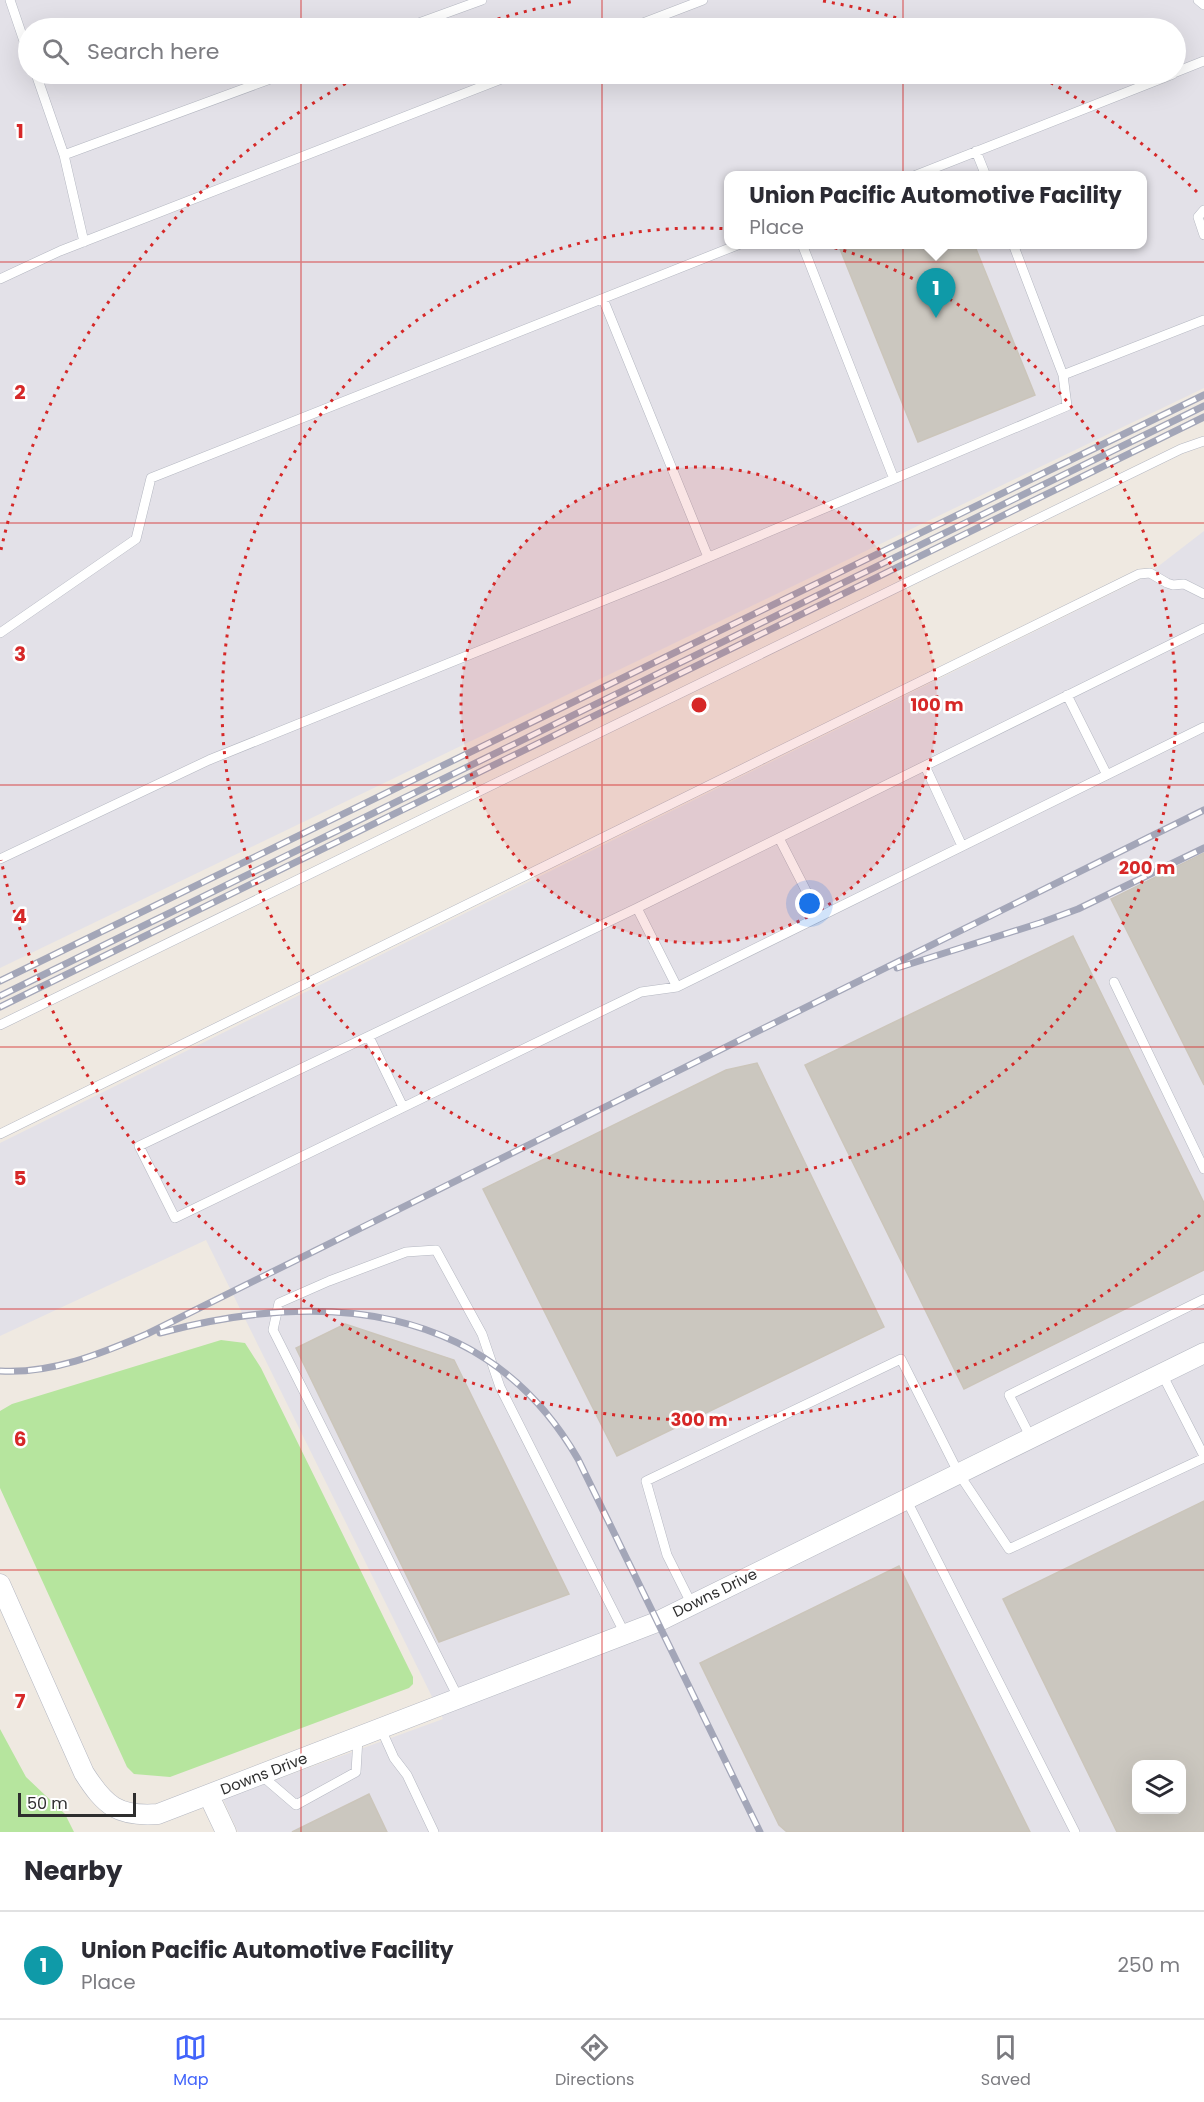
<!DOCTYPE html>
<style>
:root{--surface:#fff;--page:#f2f2f3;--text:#2b2b33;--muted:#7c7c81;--line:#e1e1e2;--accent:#4264fb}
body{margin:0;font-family:Poppins,sans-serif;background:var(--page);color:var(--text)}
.controls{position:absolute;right:18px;bottom:18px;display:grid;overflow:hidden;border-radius:12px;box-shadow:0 6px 24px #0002}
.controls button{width:54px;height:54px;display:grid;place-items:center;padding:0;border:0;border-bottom:2px solid var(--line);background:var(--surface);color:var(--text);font:30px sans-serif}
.scale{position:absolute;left:18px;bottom:15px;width:118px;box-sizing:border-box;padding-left:6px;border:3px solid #2e2e2e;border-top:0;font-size:16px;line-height:21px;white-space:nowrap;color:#2e2e2e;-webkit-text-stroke:4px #fff;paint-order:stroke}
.you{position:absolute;left:810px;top:904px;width:21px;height:21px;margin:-15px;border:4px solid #fff;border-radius:50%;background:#1a73e8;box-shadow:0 0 0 9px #1a73e833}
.badge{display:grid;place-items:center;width:39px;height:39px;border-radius:50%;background:var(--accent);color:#fff;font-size:20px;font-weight:700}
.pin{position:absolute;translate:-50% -50px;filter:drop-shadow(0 2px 3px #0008)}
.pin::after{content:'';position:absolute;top:32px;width:21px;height:18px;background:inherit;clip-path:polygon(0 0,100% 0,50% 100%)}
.popup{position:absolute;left:724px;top:171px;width:423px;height:78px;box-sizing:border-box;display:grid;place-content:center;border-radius:12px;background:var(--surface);filter:drop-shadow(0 2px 4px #0005);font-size:20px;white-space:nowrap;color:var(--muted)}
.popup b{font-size:22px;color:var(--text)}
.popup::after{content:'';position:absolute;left:50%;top:100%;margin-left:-12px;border:12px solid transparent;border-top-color:var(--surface)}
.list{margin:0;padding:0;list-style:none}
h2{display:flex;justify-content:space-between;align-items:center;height:78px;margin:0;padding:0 24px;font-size:26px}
h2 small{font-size:20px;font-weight:400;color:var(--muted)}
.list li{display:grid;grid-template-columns:39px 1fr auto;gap:18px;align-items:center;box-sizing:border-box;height:108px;padding:0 24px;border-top:2px solid var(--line)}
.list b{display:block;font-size:22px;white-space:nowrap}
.list p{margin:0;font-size:20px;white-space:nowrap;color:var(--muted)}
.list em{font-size:20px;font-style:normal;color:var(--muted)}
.icon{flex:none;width:33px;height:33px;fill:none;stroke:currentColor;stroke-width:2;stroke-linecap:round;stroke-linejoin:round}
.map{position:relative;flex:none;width:1204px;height:1832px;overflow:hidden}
.search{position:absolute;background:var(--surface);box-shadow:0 6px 24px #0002;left:18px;right:18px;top:18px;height:66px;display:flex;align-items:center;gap:15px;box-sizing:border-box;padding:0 21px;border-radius:33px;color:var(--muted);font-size:22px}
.sheet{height:186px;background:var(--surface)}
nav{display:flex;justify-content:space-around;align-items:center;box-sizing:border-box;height:84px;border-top:2px solid var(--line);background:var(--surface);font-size:16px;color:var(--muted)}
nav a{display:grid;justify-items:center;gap:3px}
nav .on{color:var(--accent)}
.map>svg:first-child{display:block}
.industrial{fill:#e3e1e8;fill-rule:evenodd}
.green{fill:#b6e59e}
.building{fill:#cbc7bf;stroke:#cbc5ba;stroke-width:1.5;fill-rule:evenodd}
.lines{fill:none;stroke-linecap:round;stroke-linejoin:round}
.lane-casing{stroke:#b4b7c1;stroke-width:10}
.street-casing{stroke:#b4b7c1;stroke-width:21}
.lane{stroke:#fff;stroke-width:9}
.street{stroke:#fff;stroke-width:20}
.rail-casing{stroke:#a3a6b8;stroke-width:7}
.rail{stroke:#fff;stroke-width:4.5;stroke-dasharray:14;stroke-linecap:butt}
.grid{fill:none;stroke:#d62828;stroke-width:1.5;stroke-opacity:0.55}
.ring{fill:none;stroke:#d62828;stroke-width:3;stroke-dasharray:3 6}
.labels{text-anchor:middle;stroke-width:5;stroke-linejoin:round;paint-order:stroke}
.street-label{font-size:15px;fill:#2e2e2e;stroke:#fff}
.grid-label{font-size:20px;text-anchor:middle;font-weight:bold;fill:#d62828;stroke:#fff;stroke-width:5;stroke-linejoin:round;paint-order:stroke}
.centre{fill:#d62828;stroke:#fff;stroke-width:3}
.ring-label{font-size:18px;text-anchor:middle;font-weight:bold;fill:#d62828;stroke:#fff;stroke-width:5;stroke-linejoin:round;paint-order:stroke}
</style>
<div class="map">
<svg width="1204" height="1832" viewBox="0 0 1204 1832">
<rect width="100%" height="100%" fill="#efe9e1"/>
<path class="industrial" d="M0 0H1204V388L0 968ZM28 28H1176V74H28ZM729 176H1143V244H729Z
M1204 531V1832H238L223 1799 443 1719 206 1240 0 1336V1143L1143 578ZM1136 1764H1182V1810H1136Z"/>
<path class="green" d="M221 1340 245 1343 261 1368 413 1677V1684L409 1688 170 1777 134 1774 127 1767 0 1488V1411L12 1404Z
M0 1729 26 1777 65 1814 74 1832H0Z"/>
<path class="building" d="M838 244H974L1035 395 918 442Z
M1204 853V1085L1111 899Z
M1073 936 1204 1203V1270L964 1389 805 1065Z
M757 1063 884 1327 617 1456 483 1189 726 1070Z
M345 1324 454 1360 569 1594 439 1642 296 1348Z
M1204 1501V1832H1117L1003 1599ZM1137 1764H1182V1809H1137Z
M899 1566 1030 1832H787L779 1825 700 1663Z
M369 1794 387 1832H292Z"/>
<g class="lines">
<defs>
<path id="lane" d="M10 0 28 53
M1198 0 1204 5
M405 28 482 0
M630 28 703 0
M1176 72 1204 61
M36 74 64 155
M976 151 986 176
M914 176 1173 74
M1204 210 1198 217 1204 235
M84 242 64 155 284 74
M802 244 894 479
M1013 244 1063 375 1204 320
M0 279 60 251 514 74
M603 299 708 557
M0 633 136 539 151 478 740 244
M1067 695 1107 775
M925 766 962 846
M779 838 819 916
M0 859 209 760 664 576 1067 406 1063 375
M637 908 1204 628
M1114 982 1204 1169
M677 987 637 908 139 1146 175 1218 641 992 677 987 1204 727
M0 1025 1181 449 1204 441
M369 1037 403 1107
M0 1134 1139 574 1150 573 1167 583 1173 585 1184 584 1204 594
M1162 1374 1204 1456
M1031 1438 1009 1395 1204 1299
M906 1499 1075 1832
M692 1605 667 1555 646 1481 901 1359 959 1474 1009 1549 1204 1458
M459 1699 273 1330 279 1303 329 1281 406 1252 436 1250 482 1334 500 1387 625 1634
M381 1729 394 1758 407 1775 434 1832
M261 1775 296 1805 356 1772 358 1738"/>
<path id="street" d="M0 1584 84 1773C105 1806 118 1817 158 1814L657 1622 1204 1353
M209 1796 226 1832"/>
</defs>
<use href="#lane" class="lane-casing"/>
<use href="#street" class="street-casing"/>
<use href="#lane" class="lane"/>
<use href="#street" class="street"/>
<defs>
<path id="rail" d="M897 968 1040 923 1078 909 1204 848
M0 981 1204 395
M0 996 1204 406
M0 1007 1204 417
M160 1333C320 1290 487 1301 578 1459L760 1832
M0 1371C52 1374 100 1354 147 1334L1204 810"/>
</defs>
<use href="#rail" class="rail-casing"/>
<use href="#rail" class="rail"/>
</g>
<path class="grid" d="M301 0V28M602 0V28M903 0V28M301 74V1832M602 74V1832M903 74V1832M0 262H1204M0 523H1204M0 785H1204M0 1047H1204M0 1309H1204M0 1570H1204"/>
<circle cx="699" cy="705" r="238" fill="#d62828" fill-opacity=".12"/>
<g class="ring">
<circle cx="699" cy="705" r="238"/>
<circle cx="699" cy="705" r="477"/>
<path d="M1200 1215A715 715 0 0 1 1 860M1 550A715 715 0 0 1 363 74M472 27A715 715 0 0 1 575 1M823 1A715 715 0 0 1 926 27M1035 74A715 715 0 0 1 1200 195"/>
</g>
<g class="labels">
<g class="street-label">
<text transform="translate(715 1593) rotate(-26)" y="5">Downs Drive</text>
<text transform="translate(264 1774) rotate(-21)" y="5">Downs Drive</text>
</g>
</g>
<g class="grid-label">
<text x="20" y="138">1</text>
<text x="20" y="399">2</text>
<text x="20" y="661">3</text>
<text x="20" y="923">4</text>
<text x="20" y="1185">5</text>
<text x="20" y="1446">6</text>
<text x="20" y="1708">7</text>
</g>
<circle cx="699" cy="705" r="9" class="centre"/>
<g class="ring-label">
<text x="937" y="711">100 m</text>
<text x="1147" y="874">200 m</text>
<text x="699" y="1426">300 m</text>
</g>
</svg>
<div class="controls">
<button><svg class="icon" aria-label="layers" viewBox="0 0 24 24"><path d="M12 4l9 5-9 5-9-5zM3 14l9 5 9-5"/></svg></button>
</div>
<div class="scale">50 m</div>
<div class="you"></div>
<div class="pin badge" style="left:936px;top:318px;background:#0f9aa8">1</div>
<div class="popup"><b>Union Pacific Automotive Facility</b>Place</div>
<div class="search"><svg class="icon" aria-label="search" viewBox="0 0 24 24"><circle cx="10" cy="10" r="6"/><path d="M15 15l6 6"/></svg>Search here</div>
</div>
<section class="sheet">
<h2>Nearby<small></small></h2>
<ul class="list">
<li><span class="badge" style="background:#0f9aa8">1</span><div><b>Union Pacific Automotive Facility</b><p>Place</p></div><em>250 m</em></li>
</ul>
</section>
<nav>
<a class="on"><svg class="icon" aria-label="map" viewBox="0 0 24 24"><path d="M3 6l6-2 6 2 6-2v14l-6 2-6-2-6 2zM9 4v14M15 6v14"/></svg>Map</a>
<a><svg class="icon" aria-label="directions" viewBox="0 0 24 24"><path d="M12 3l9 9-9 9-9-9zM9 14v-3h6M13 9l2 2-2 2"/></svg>Directions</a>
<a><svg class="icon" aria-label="saved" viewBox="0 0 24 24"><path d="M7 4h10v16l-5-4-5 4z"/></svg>Saved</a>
</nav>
